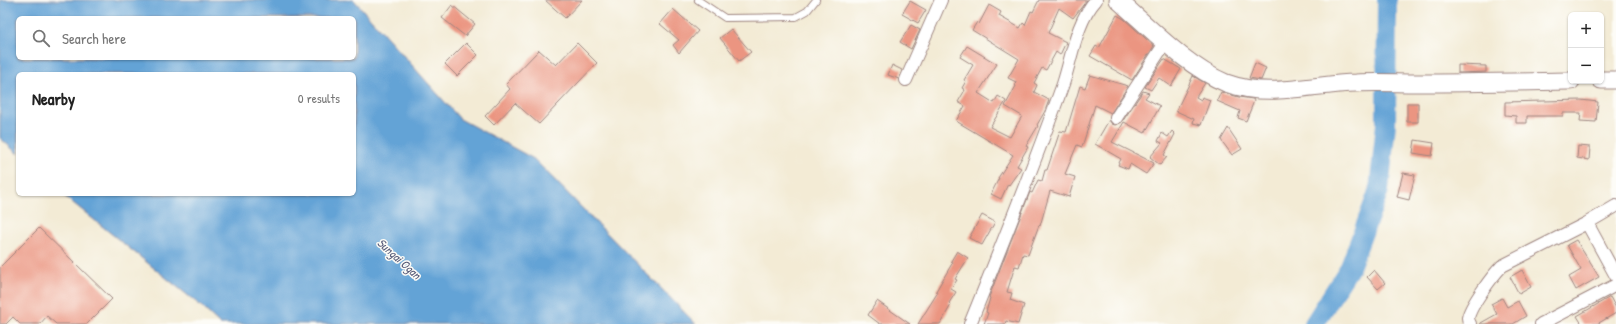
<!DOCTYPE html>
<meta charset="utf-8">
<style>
:root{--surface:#fff;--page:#f2f2f2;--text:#222;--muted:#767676;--line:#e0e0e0}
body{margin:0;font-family:"Patrick Hand",sans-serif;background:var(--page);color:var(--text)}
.controls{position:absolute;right:12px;top:12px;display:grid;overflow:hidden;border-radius:6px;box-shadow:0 1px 3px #0004}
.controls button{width:36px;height:36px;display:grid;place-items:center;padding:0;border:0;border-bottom:1px solid var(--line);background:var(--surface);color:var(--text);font:20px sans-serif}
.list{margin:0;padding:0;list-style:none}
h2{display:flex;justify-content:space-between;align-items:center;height:52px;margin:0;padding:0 16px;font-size:17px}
h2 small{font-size:13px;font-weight:400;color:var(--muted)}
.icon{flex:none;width:22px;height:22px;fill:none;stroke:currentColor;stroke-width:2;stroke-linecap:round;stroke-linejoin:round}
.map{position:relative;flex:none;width:1616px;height:324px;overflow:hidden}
.search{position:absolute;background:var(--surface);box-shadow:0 1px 3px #0004;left:16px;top:16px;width:340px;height:44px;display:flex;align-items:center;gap:10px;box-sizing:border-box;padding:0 14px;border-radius:6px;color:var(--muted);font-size:15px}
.panel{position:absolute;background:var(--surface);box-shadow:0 1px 3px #0004;left:16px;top:72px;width:340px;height:124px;border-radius:6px}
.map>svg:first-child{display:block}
.water{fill:#64a3d6;stroke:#576180;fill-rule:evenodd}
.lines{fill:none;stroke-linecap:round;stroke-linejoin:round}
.river{stroke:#64a3d6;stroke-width:20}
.building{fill:#eb9581}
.lane-casing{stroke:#9e8580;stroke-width:8}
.street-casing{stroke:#9e8580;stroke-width:14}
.secondary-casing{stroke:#9e8580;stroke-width:19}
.lane{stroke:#fff;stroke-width:6}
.street{stroke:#fff;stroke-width:12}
.secondary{stroke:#fff;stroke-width:17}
.labels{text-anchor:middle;stroke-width:3;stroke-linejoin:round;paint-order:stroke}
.water-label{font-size:12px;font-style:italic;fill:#565a78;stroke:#fdfcf7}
</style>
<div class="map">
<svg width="1616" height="324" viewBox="0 0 1616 324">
<rect width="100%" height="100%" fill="#fdfcf7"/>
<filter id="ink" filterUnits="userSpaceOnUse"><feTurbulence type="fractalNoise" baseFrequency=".025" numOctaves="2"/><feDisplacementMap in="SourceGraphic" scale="8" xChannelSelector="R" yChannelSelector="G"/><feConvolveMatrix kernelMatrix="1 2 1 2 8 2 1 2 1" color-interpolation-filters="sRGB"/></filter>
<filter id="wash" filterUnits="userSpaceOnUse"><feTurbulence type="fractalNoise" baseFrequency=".012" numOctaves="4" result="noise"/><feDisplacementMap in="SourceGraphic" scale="16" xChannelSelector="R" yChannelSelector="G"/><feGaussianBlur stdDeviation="0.9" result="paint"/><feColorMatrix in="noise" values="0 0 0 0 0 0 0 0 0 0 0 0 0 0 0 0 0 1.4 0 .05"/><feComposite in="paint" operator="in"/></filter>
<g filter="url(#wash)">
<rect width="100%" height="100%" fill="#f3ebd5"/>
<path class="water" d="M0 0H354L460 119 534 159 696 324H220L201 306 62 194H354V74H18V154L0 138ZM18 18H354V58H18Z"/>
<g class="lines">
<path class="river" d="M1314 324 1350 267 1379 190 1386 124 1387 0"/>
</g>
<g id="blocks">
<path class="building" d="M545 0H582L565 18Z
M1039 0H1087L1073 18 1059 8 1048 33 1066 42 1060 55 1056 52 1046 70 1042 68 1034 83 1037 85 1034 92 1049 100 1045 111 1037 125 1038 126 1026 146 1028 147 1017 166 1021 168 1009 185 1008 184 1001 199 991 194 999 178H998L1013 155 956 121 965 106 958 102 965 90 962 88 966 81 964 80 973 65 960 57 967 46 997 64 978 93 994 103 998 96 1006 101 990 127 1010 137 1022 116 1005 106 1016 86 1015 85 1016 82 1008 78 1019 59 972 30 977 22 979 24 989 5 1001 12 999 16 1020 28 1023 23 1025 25 1031 11 1033 12Z
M910 1 926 10 918 23 902 14Z
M452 5 475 24 465 36 442 18Z
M673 9 698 31 679 53 673 45 679 40 660 24Z
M1117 15 1124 19 1154 46 1132 80 1090 56 1096 46 1099 48Z
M911 25 920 30 911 49 900 42Z
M731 29 751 52 739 61 720 38Z
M466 43 478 55 457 76 445 64Z
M577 43 597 63 539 124 515 103 494 125 485 116 510 89 506 84 539 50 556 65Z
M1164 59 1181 69 1171 86 1159 78 1151 90 1145 87Z
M1255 63 1266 68 1261 80 1249 78Z
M892 65 902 70 899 79 888 75Z
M1458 65 1486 66V72L1458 73Z
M1090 75 1128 86 1111 113 1095 105 1082 147 1077 145 1065 174 1075 177 1069 197 1050 191 1040 226 1039 225 1028 255 1023 254 1019 267 1015 266 1007 292 1012 293 1010 300 1024 305 1018 324 1006 321 1005 324H984L988 313 986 312 990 298 989 297 1030 192 1032 193 1038 180 1042 181 1045 170H1047L1060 131 1066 132 1080 86 1085 88Z
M1193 76 1205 83 1196 97 1201 100 1202 97 1210 100 1201 125 1193 123 1194 119 1176 111Z
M1143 91 1149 93 1145 98 1160 106 1145 133 1124 122 1112 142 1154 163 1146 174 1130 164 1128 169 1118 165 1121 159 1095 144 1109 120 1112 124 1115 125 1122 122Z
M1221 92 1239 97 1253 99 1254 101 1246 121 1238 118 1240 111 1217 101Z
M1581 100 1598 102 1596 122 1580 121 1581 113H1563V116H1527V123H1516V116L1505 115V102Z
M1407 103H1418V122H1407Z
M1228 128 1242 149 1232 155 1221 140Z
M1172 131 1175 134 1164 155 1167 157 1160 165 1150 157 1162 143 1158 141 1162 133 1168 137Z
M1415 140 1434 143 1432 156 1413 153Z
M1578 146 1590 147 1589 160 1577 158Z
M1403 173 1415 175 1409 200 1397 197Z
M982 215 995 222 982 245 969 238Z
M39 228 112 299 87 324H56L47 316 40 324H20L13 317 6 324H0V267Z
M1576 240 1599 277 1576 290 1569 277 1581 270 1567 245Z
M957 251 968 258 955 279 957 280 951 289 956 292 949 303 951 305 940 324H918L938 292 936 291 953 262 951 261Z
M1374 270 1385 283 1378 289 1367 277Z
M1522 270 1531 287 1519 294 1510 277Z
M1610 297 1616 308V313L1597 324H1582L1577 316Z
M1502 298 1507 307 1518 301 1526 316 1513 324H1479L1497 314 1491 304Z
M877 301 910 324H880L868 315Z"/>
</g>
</g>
<g filter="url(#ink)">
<use href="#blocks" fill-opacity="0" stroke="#9e8580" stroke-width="1"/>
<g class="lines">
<defs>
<path id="lane" d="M698 0 725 18 796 17 807 11 816 0"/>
<path id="street" d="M906 80 941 0
M1116 118 1165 43
M1587 223 1616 276
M970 324C1002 245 1034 165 1063 84 1072 57 1076 22 1096 0
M1470 324C1469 322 1468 319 1468 318 1470 306 1493 275 1502 266L1587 223 1616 206
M1541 324 1616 285"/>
<path id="secondary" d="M1118 0C1150 28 1187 67 1226 83 1269 99 1312 84 1356 83 1376 82 1396 83 1416 83 1468 83 1519 82 1571 81
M1601 80H1616"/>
</defs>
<use href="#lane" class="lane-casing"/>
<use href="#street" class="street-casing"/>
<use href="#secondary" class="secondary-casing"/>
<use href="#lane" class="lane"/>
<use href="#street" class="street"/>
<use href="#secondary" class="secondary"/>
</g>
</g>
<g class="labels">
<g class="water-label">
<text transform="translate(399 259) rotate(42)" y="4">Sungai Ogan</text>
</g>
</g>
</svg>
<div class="controls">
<button>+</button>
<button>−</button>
</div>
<div class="search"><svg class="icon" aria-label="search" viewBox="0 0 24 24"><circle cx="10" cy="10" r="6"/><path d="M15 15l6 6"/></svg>Search here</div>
<section class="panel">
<h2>Nearby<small>0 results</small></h2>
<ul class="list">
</ul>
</section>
</div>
